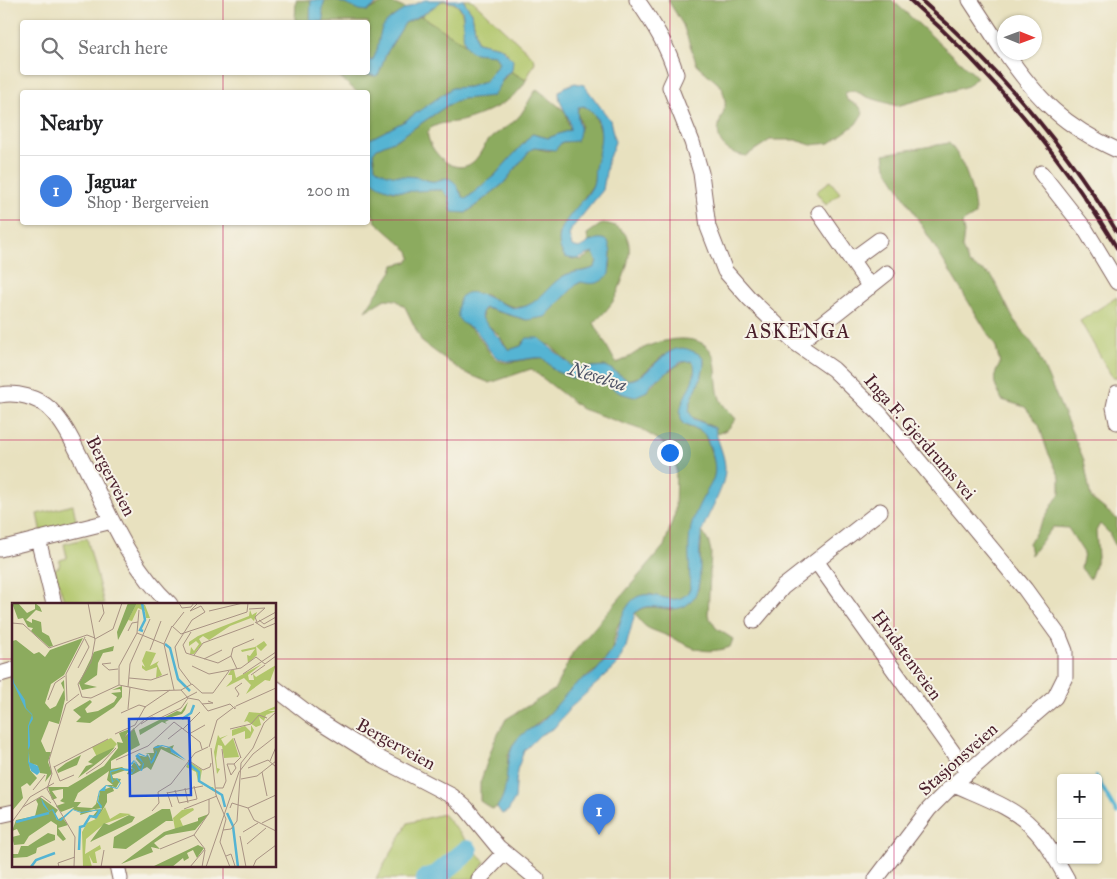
<!DOCTYPE html>
<meta charset="utf-8">
<style>
:root{--surface:#fff;--page:#f6f6f6;--text:#202124;--muted:#757577;--line:#e0e0e0;--accent:#7c3aed}
body{margin:0;font-family:"IM FELL Great Primer",serif;background:var(--page);color:var(--text)}
.controls{position:absolute;right:15px;bottom:15px;display:grid;overflow:hidden;border-radius:5px;box-shadow:0 1px 4px #0004}
.controls button{width:45px;height:45px;display:grid;place-items:center;padding:0;border:0;border-bottom:1px solid var(--line);background:var(--surface);color:var(--text);font:25px sans-serif}
.compass{position:absolute;left:997px;top:15px;width:45px;height:45px;border-radius:50%;background:var(--surface);box-shadow:0 1px 4px #0004;rotate:91deg}
.you{position:absolute;left:669px;top:452px;width:18px;height:18px;margin:-12px;border:4px solid #fff;border-radius:50%;background:#1a73e8;box-shadow:0 0 0 8px #1a73e833}
.badge{display:grid;place-items:center;width:32px;height:32px;border-radius:50%;background:var(--accent);color:#fff;font-size:16px;font-weight:700}
.pin{position:absolute;translate:-50% -41px;filter:drop-shadow(0 1px 2px #0008)}
.pin::after{content:'';position:absolute;top:26px;width:18px;height:15px;background:inherit;clip-path:polygon(0 0,100% 0,50% 100%)}
.list{margin:0;padding:0;list-style:none}
h2{display:flex;justify-content:space-between;align-items:center;height:65px;margin:0;padding:0 20px;font-size:21px}
h2 small{font-size:16px;font-weight:400;color:var(--muted)}
.list li{display:grid;grid-template-columns:32px 1fr auto;gap:15px;align-items:center;box-sizing:border-box;height:70px;padding:0 20px;border-top:1px solid var(--line)}
.list b{display:block;font-size:19px;white-space:nowrap}
.list p{margin:0;font-size:16px;white-space:nowrap;color:var(--muted)}
.list em{font-size:16px;font-style:normal;color:var(--muted)}
.icon{flex:none;width:28px;height:28px;fill:none;stroke:currentColor;stroke-width:2;stroke-linecap:round;stroke-linejoin:round}
.map{position:relative;flex:none;width:1117px;height:879px;overflow:hidden}
.search{position:absolute;background:var(--surface);box-shadow:0 1px 4px #0004;left:20px;top:20px;width:350px;height:55px;display:flex;align-items:center;gap:12px;box-sizing:border-box;padding:0 18px;border-radius:5px;color:var(--muted);font-size:19px}
.panel{position:absolute;background:var(--surface);box-shadow:0 1px 4px #0004;left:20px;top:90px;width:350px;height:135px;border-radius:5px}
.map>svg:first-child{display:block}
.green{fill:#b1c66a;stroke:#7e724a}
.forest{fill:#8cab5e;stroke:#6b6544}
.water{fill:#54b4d3;stroke:#4f6a7f}
.lines{fill:none;stroke-linecap:round;stroke-linejoin:round}
.stream{stroke:#54b4d3;stroke-width:4}
.river{stroke:#54b4d3;stroke-width:22}
.street-casing{stroke:#81635f;stroke-width:17}
.street{stroke:#fff;stroke-width:15}
.rail{stroke:#4a1f2b;stroke-width:4}
.grid{fill:none;stroke:#c2185b;stroke-width:1;stroke-opacity:0.55}
.labels{text-anchor:middle;stroke-width:4;stroke-linejoin:round;paint-order:stroke}
.street-label{font-size:18px;fill:#4a1f2b;stroke:#f7f3e8}
.water-label{font-size:19px;font-style:italic;fill:#4e5366;stroke:#f7f3e8}
.quarter-label{font-size:20px;letter-spacing:1px;fill:#4a1f2b;stroke:#f7f3e8}
.inset-river{fill:none;stroke:#54b4d3;stroke-width:2.5}
.inset-road{fill:none;stroke:#a99384;stroke-width:1}
.view{fill:#1d4ed8;fill-opacity:0.15;stroke:#1d4ed8;stroke-width:2.5}
.inset-edge{fill:none;stroke:#4a1f2b;stroke-width:2.5}
</style>
<div class="map">
<svg width="1117" height="879" viewBox="0 0 1117 879">
<rect width="100%" height="100%" fill="#f7f3e8"/>
<filter id="ink" filterUnits="userSpaceOnUse"><feTurbulence type="fractalNoise" baseFrequency=".02" numOctaves="2"/><feDisplacementMap in="SourceGraphic" scale="10" xChannelSelector="R" yChannelSelector="G"/><feConvolveMatrix kernelMatrix="1 2 1 2 8 2 1 2 1" color-interpolation-filters="sRGB"/></filter>
<filter id="wash" filterUnits="userSpaceOnUse"><feTurbulence type="fractalNoise" baseFrequency=".0096" numOctaves="4" result="noise"/><feDisplacementMap in="SourceGraphic" scale="20" xChannelSelector="R" yChannelSelector="G"/><feGaussianBlur stdDeviation="1.12" result="paint"/><feColorMatrix in="noise" values="0 0 0 0 0 0 0 0 0 0 0 0 0 0 0 0 0 1.4 0 .05"/><feComposite in="paint" operator="in"/></filter>
<g filter="url(#wash)">
<rect width="100%" height="100%" fill="#e8e1bf"/>
<path class="green" d="M463 0H472L534 58 535 62 526 80 510 71 507 52 500 47 477 42 472 13Z
M440 1C471 0 461 27 465 44L421 16Z
M830 181 840 193 826 205 816 192Z
M1117 297V379L1111 375 1080 321Z
M73 505 77 524 41 533 37 514Z
M87 538 104 604H65L54 569 59 567 60 560 67 558 64 544Z
M443 814 485 862 473 879H376L408 823Z"/>
<path class="forest" d="M296 0H311L310 22H295Z
M325 0H335L367 11C387 0 387 0 408 10 372 22 386 39 372 61L369 62 368 22H324L322 9Z
M668 0H892L977 77 968 86 897 106 867 97 853 90 845 93 847 100 859 106 863 113 856 124 830 143 811 145 796 140H770L746 156C729 153 715 145 719 125 720 119 724 113 725 106 726 100 723 93 722 87L697 65 683 25Z
M421 16 465 44 473 52 495 55 499 63 485 82 469 87 452 88 405 121 368 140V92H357L335 73 376 76 386 54 405 23Z
M510 71 526 80C518 100 481 116 461 121 452 123 442 122 435 126 429 128 427 132 428 137 432 154 455 177 473 162 481 155 483 145 491 138 501 129 513 125 521 114 527 106 530 97 537 89L566 112 570 130 548 138 532 134 495 175 466 199H463L461 192 443 178 434 182 415 177 392 176 382 174 375 167 373 153 377 148 398 139 448 105 462 99 485 95 490 97Z
M580 105 590 109 595 116 603 136 602 145 593 185 562 229 559 236 565 257 581 260 593 253 597 261 595 267C585 273 572 270 562 277 554 282 549 290 543 296 522 316 505 305 484 294L466 326C483 333 486 358 503 362 511 364 531 357 543 358L555 371 572 378 598 379 620 393 647 391C653 382 680 360 691 361L695 367 686 426 701 431 705 435 716 466 713 483 690 538V589L687 595 678 600H670L649 594 636 598 630 603 617 627 611 652 598 669 577 683 557 707 515 742 508 755 507 784 502 800 497 807 492 809 480 801V783L494 742 506 719 554 690 573 653 664 546 675 513 676 464 662 442 642 430 582 409 531 369 490 383 463 372 422 342 405 307 396 300 385 299 365 311 392 271 394 265 407 262 411 258 409 251 376 222 368 204V176L393 191 442 190 449 197 451 210 466 213 503 184 530 150 534 148 549 151 562 142 573 141 581 126 577 112Z
M949 143C964 160 975 192 975 215L962 223 964 233 962 248 969 264 992 276 1014 320 1035 347 1084 460 1091 498 1117 519V549L1109 533 1100 524 1096 531 1098 557 1090 579 1081 568 1084 553 1068 528 1053 527 1031 555 1029 543 1060 493V478L1047 450 1039 425 1025 407 1002 400C994 383 991 380 1000 364L996 347 886 167 884 154Z
M603 223C638 227 631 257 622 281 619 288 617 296 612 303 607 310 600 317 594 323L616 363C629 359 635 352 646 347 666 338 706 331 714 358 718 371 715 388 721 401 724 407 731 413 736 419L728 429 715 435V428L690 416C685 398 705 379 704 360L664 355 639 377 628 380 606 366 579 368 572 366 550 345 523 342 521 346 509 350 497 333 483 321 482 312 486 308 527 320 577 284 610 268 611 252 592 240 588 243 587 234Z
M702 531 709 543 711 552 708 615 716 628 733 639 730 647C700 657 690 645 665 635 649 628 645 630 635 613 645 603 660 608 672 610L698 590Z"/>
<path class="water" d="M311 0H325L322 9 324 22H310Z
M335 0H381L368 11 359 10Z
M425 0H463L472 13 477 42 500 47 513 60 512 70 506 74 493 96 462 99 448 105 398 139 377 148 373 153 375 167C388 178 400 175 416 177 422 178 429 182 435 181 441 181 444 176 450 179 459 183 459 196 466 199L495 175 532 134 548 138 570 130C572 115 558 107 559 92L564 87 575 83 584 85 610 120 615 142 608 160 603 190 572 228 569 235 572 246 579 248C589 243 596 235 608 241L611 252 609 274C601 284 593 285 581 282L577 284 545 317 527 320 486 308 483 309 481 317 509 350 521 346 527 338H539L572 366 579 368 606 366 628 380C651 380 666 337 692 351 698 353 701 355 704 360 705 379 690 394 689 412L694 419 715 428C717 441 725 455 725 468 725 493 705 514 701 537 697 558 706 588 689 603 673 618 649 597 635 613L626 647 617 665 570 708 554 728 540 735 524 751 517 770 515 799 508 811 502 814 497 807C512 787 502 763 515 742 521 733 534 728 542 721 554 710 563 696 575 685 582 679 591 677 597 670 602 664 610 655 613 648 620 631 617 620 630 603 648 580 676 615 690 589 690 567 686 540 693 520 707 478 727 485 705 435L701 431 683 424C672 403 699 384 694 364L691 361 681 362 652 383 647 391 634 397 620 393 598 379 572 378 555 371 543 358C524 356 506 369 492 353 486 347 482 337 476 331 469 325 462 326 458 317 454 266 503 311 519 308 540 304 546 287 562 277 572 270 586 273 595 267L597 261 593 253C579 256 583 262 565 257 545 230 581 208 592 187 595 181 594 174 595 168 600 145 609 121 584 106L578 107C575 120 584 127 577 141L562 142 555 150 534 148 530 150 503 184 466 213 452 212 449 197 442 190C415 189 387 199 368 176V140L405 121 452 88 469 87 485 82 499 63 495 55C488 54 481 54 475 53 457 48 466 23 462 10L455 3 443 0 427 12 405 23 386 54 379 74 376 76 357 73 368 72V60L372 61C378 52 378 41 381 31 383 20 414 3 425 0Z"/>
<g class="lines">
<path class="stream" d="M1096 776 1097 778
M1098 780 1117 813"/>
<path class="river" d="M427 879 437 876 467 851"/>
</g>
</g>
<g filter="url(#ink)">
<g class="lines">
<defs>
<path id="street" d="M637 0C653 23 668 46 676 74L670 87 692 142 701 173 708 227 725 271 749 298 797 344 833 369 880 414 1025 589 1059 636 1065 651V677L1055 697 954 784 929 809 876 879
M970 0 1004 52
M1005 52C1038 100 1064 126 1117 150
M1041 173 1085 229 1117 282
M819 213 870 287
M853 259 879 240
M797 344 887 273
M1117 393 1114 407 1117 422
M0 395C17 392 37 397 50 409 66 425 74 445 84 464 109 513 129 566 170 604
M38 539 54 604
M0 549 112 521
M816 561 967 772
M754 621 783 587 880 511
M0 674 14 670
M275 688 313 717 375 756 452 796 466 808 498 847 537 879
M954 784C980 796 1012 806 1032 827 1047 842 1057 861 1067 879
M0 815 14 812
M117 865 120 879
M479 879 504 853"/>
</defs>
<use href="#street" class="street-casing"/>
<use href="#street" class="street"/>
<path class="rail" d="M910 0C991 72 1061 155 1117 248
M921 0C997 67 1065 145 1117 232"/>
</g>
</g>
<path class="grid" d="M223 0V22M447 0V879M670 0V879M894 0V879M223 72V92M0 220H22M368 220H1117M223 222V604M0 440H1117M0 659H14M275 659H1117M223 865V879"/>
<g class="labels">
<g class="street-label">
<text transform="translate(920 437) rotate(49)" y="6">Inga F. Gjerdrums vei</text>
<text transform="translate(111 476) rotate(63)" y="6">Bergerveien</text>
<text transform="translate(907 655) rotate(54)" y="6">Hvidstenveien</text>
<text transform="translate(396 744) rotate(29)" y="6">Bergerveien</text>
<text transform="translate(958 759) rotate(-42)" y="6">Stasjonsveien</text>
</g>
<g class="water-label">
<text transform="translate(598 376) rotate(17)" y="7">Neselva</text>
</g>
<g class="quarter-label">
<text x="798" y="338">ASKENGA</text>
</g>
</g>
<g transform="translate(12 603)">
<rect width="264" height="264" fill="#e8e1bf"/>
<path d="M125 0 133 2 138 15H134L133 8 126 5 120 18 116 17ZM238 7 240 12 245 9 242 18 239 15 218 23 197 37 191 33 187 36 190 41 182 51H178L179 44 182 48 187 41 184 38 177 43V39L186 33 237 13ZM252 38 255 42 249 48 244 43 245 52 236 60 235 52 238 53 243 46 230 49 229 47 243 44ZM134 48 144 50 138 63 147 58 145 61 150 72 144 75 145 64 134 68 130 65V62L133 64 130 58ZM250 61 236 72 237 77H242L241 71 244 74 264 62 258 78 253 77 234 91 239 82 232 75 214 84 220 77V72H216L219 67H222L224 75ZM264 103V106L256 108H264L254 112 252 118 247 114 249 122 244 124 235 118 232 119 237 109 248 110ZM239 122 242 127 238 135 233 136V128L220 133V127L233 123 239 129ZM206 132 208 135 216 132 209 136 213 143 221 135 227 154 212 155 210 143 206 142 204 155 205 165 208 166 205 171 202 149ZM99 135 105 141 97 150 85 154 80 144ZM177 158 190 167 188 178 195 184H201L203 189 186 178 184 169 174 164ZM93 204 98 216 108 210 119 211 92 221 74 236 73 251 88 242 89 246 83 249 85 260H81L77 252 80 264H71L70 229 75 220 84 216ZM181 205 182 207 168 216 171 223 163 226 161 215 170 207Z" fill="#b1c66a"/>
<path d="M0 0H6L15 10 23 6V0L28 4 30 9 24 7 14 17 20 20V16L29 19 30 29 37 33 41 43 37 44 19 28 21 25 16 24 11 15 6 16ZM116 0H125L106 37 105 29ZM71 35 52 72 39 81 33 100 38 106 44 103 52 87 49 80 52 77 53 96 47 121 37 118 29 138 34 149H39L36 159 40 170 33 179 35 171 28 170 25 162 18 161 17 150 18 167 25 175 18 183 15 180 9 184 11 195 0 208V38L4 37 22 51 27 49 33 54 38 47ZM102 43 101 48 91 50 86 60 85 72 72 81 85 84 70 87 67 80 82 49ZM110 83V94L102 104 78 120 64 119 69 114 61 107 78 97 80 99 73 106 75 110 86 108 102 99 105 94 99 90 109 89 108 86 100 87ZM176 99 173 107 170 111 153 116 157 117 153 119 155 121 150 119 128 132 127 127 165 108 169 109ZM118 126 113 134 122 125 128 142 99 158V166L110 164 114 167 100 172 101 175 109 176 104 185 100 183 102 188 95 191V199L90 208 84 216 80 214 85 208 82 206 89 207 90 205 77 207 81 208 68 212 69 209 60 206 53 213 62 204 49 209 44 203 53 200 48 198 51 195V186L40 188 45 195 40 197 36 184H56L92 163 106 145 105 139 111 140 107 130ZM97 168 95 177 101 182H94L99 184 88 188 86 199 90 204 85 199 87 188 84 201 80 205 65 204 69 199H62L66 190ZM146 142 154 145 162 142 159 149 173 158 149 146 139 167 135 164 120 172 115 171 118 165 121 166 119 164 122 159 125 162 123 157 127 163 129 162 124 156 125 152 134 154 135 151 139 157 137 151 133 150H142L141 145ZM103 144 97 151 66 175 74 163 81 161 76 159 83 153ZM69 152 65 162 46 170 45 167 54 160ZM28 194 46 207 43 211 45 217 50 214 56 222 46 225 54 236 51 238 45 232V222L39 218 17 233 12 241 2 242 0 234 8 232 5 226 0 228 4 217 23 213 26 201 24 197ZM150 206H158L161 218H154L114 246 101 245 102 234ZM197 211 183 227 154 232 142 240 148 246 139 244 141 249 109 261 152 229 186 218V215ZM117 212 123 214 120 219 78 239 92 220 97 222ZM36 230 43 232V237L25 245 24 250 15 254 0 255V251H6L9 243H16ZM186 242 192 245 185 255 181 247 175 250 177 255 172 258 171 255 160 264H140Z" fill="#8cab5e" fill-rule="evenodd"/>
<path d="M0 72 1 74 2 80 13 97 14 105 20 111 21 116 17 123 18 139V143L16 147 17 159 26 163 28 169 25 172 19 168 16 159V123L20 112 13 105 1 80ZM150 142 158 144 174 157 159 149 158 145 150 143 146 145H142L145 149 142 158 139 161 136 152 134 154 126 151 132 161 130 168 127 167 122 158 121 161 118 162 123 167 120 171H117V168H114L109 166 104 168 99 169 101 178 105 175 109 180 106 185 105 186 94 183 93 188H88L86 198 90 203 89 207 69 210 61 207 49 218 45 217 40 207 37 209 31 202 29 195 37 208 41 206 47 217 60 206 69 209 89 206 85 198 87 188 94 182 105 185 108 180 104 176 100 180 98 168 109 165 118 166 120 170 122 167 117 162 122 157 129 167 131 160 123 153 127 150 134 153 136 151 139 159 144 149 142 144Z" fill="#54b4d3"/>
<path class="inset-river" d="M130 0 133 17 128 27 131 28M153 41 158 45 166 76 178 88M170 116 179 110 182 102M176 160 187 169V178L210 192 213 204M215 210 221 223 226 264M4 219 37 210M67 247 68 224 72 223 78 213 84 214 88 207M19 264 24 257 43 250"/>
<path class="inset-road" d="M76 0 83 37 79 59 66 81 70 94 79 95 107 82 137 88 169 87 176 95 187 97 196 108 218 101 223 106V103M167 0 170 5 179 4 182 0M237 6 253 5 243 14 245 19M197 8 231 0M247 17 252 21 264 14M87 19 92 10 90 0M243 19 252 25 264 20M0 20 11 21 37 45 75 32 83 35M244 20 264 9M161 23 172 9M116 28 120 20 126 19M179 29 171 42 174 50 206 60 219 53 225 66M125 30 152 41M169 31 235 9 236 0M83 36 101 26 110 0M138 47 149 18M182 52 191 40 242 21M219 53 221 45 242 36M192 56 210 47M99 60 90 61 97 67 106 66M180 63 197 71 229 65 244 54 253 61 264 53M66 65 77 44 73 36M231 71 264 49M239 72 253 62M117 75 139 77 156 71M179 81 167 65 163 44 180 17 193 9 189 3 178 8 186 0M107 82V63L125 30 127 7M116 84 118 61 138 16M162 87 152 41 160 23 169 31M169 87 180 81 190 90H201L217 68M225 94 227 91 223 85 230 80M36 97 43 80 53 73M55 98 54 71 73 34M190 101 201 100 196 98M224 103 264 85M116 106 118 84M109 110 127 102 134 104M129 121 140 114 146 116 169 105 176 95M171 126 188 109M218 126 239 121 247 112 255 115M103 131 123 122 133 104 158 87M177 131 193 122M113 134 133 116 185 89M222 135 229 155M156 136 170 125M197 144 205 117 221 105M199 145 204 192 214 216 208 239 218 264M104 157 136 143 162 119 188 139 190 146M176 157 191 167 198 164 199 160M258 158 264 144M222 161 224 165 219 172 215 161H222L229 154M42 163 48 178 62 172M42 164 96 136M236 165 256 157 264 164M250 169 255 193M74 171 89 161 104 145M229 176 245 173 264 158M173 185 176 200M204 185H211L214 178 210 146M21 187 33 172M163 187 167 200 172 199 185 196 182 183M155 189 160 204M155 190 191 183M11 204 30 193 39 200M218 205 220 200 236 205 242 217 264 228M236 205 264 192M172 206 205 193M140 208 147 200 146 189 159 181 183 150 196 144M0 219 18 194 42 180M250 220 264 213M211 227 219 226 225 218 229 160 241 145 252 120 264 109M231 229 246 220M182 232 197 210V196M228 233 234 264M235 241 254 225M148 246 182 232M214 253 219 251 223 263M47 264 46 260 63 254M62 264 63 234 35 186 40 171 37 157 54 101 67 91M89 264 92 247M178 264 193 246 182 232M190 264 193 247M194 264 227 169 241 151 264 133M241 264 244 257 264 242"/>
<path class="view" d="M177 115 179 192 118 193 117 116Z"/>
<rect width="264" height="264" class="inset-edge"/>
</g>
</svg>
<div class="controls">
<button>+</button>
<button>−</button>
</div>
<svg class="compass" viewBox="-18 -18 36 36"><path d="M0-13l5 13h-10z" fill="#e53935"/><path d="M0 13l5-13h-10z" fill="#757577"/></svg>
<div class="you"></div>
<div class="pin badge" style="left:599px;top:835px;background:#3f7fe0">1</div>
<div class="search"><svg class="icon" aria-label="search" viewBox="0 0 24 24"><circle cx="10" cy="10" r="6"/><path d="M15 15l6 6"/></svg>Search here</div>
<section class="panel">
<h2>Nearby<small></small></h2>
<ul class="list">
<li><span class="badge" style="background:#3f7fe0">1</span><div><b>Jaguar</b><p>Shop · Bergerveien</p></div><em>200 m</em></li>
</ul>
</section>
</div>
